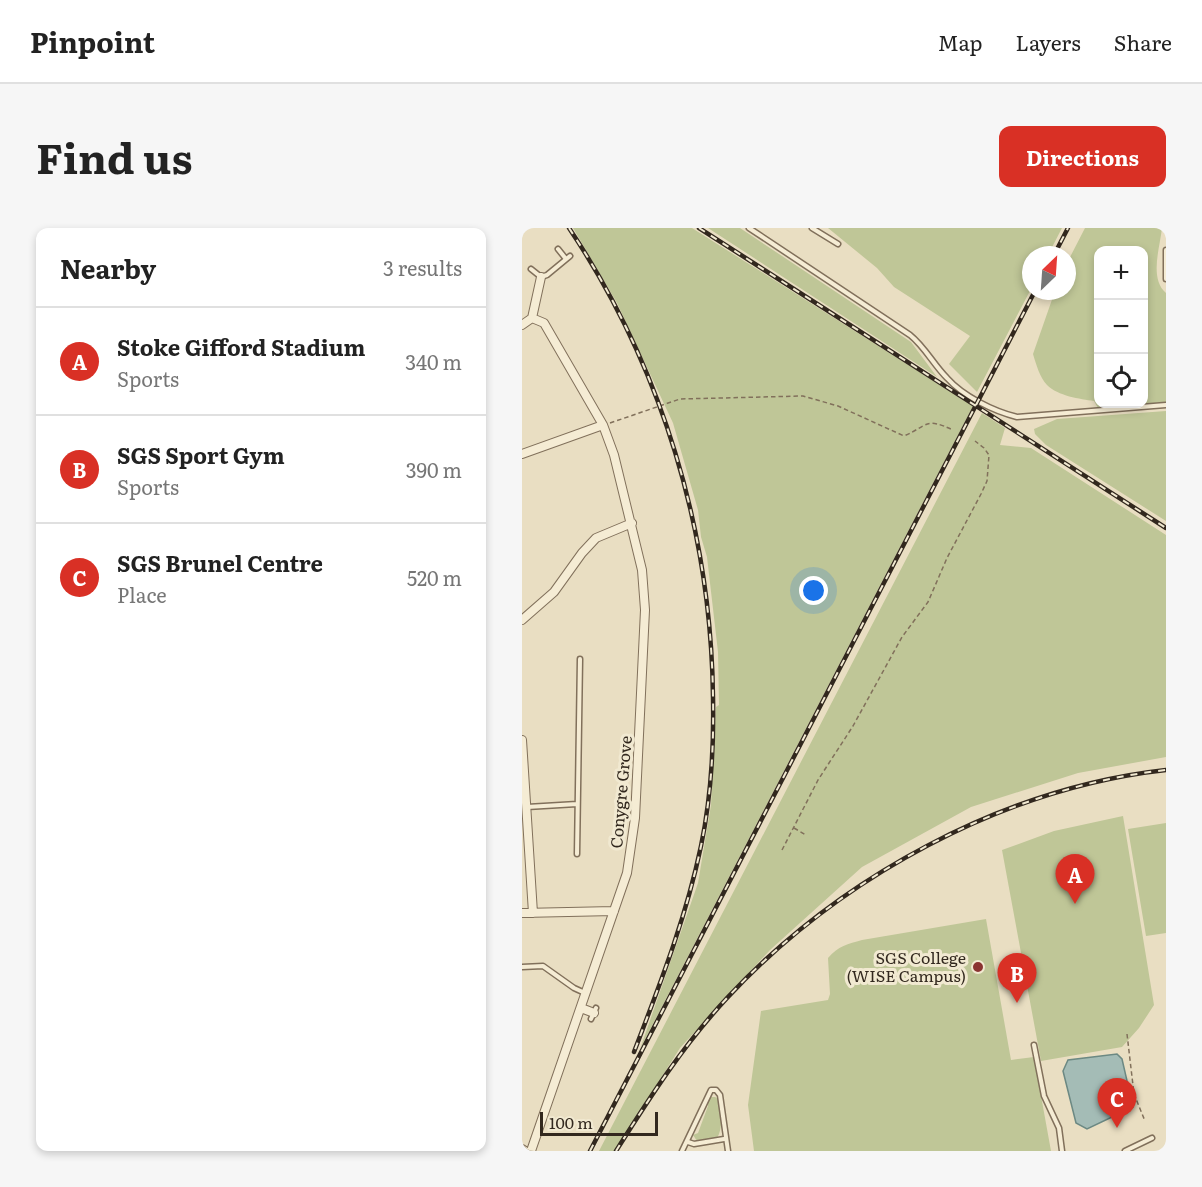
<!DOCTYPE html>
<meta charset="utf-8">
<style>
:root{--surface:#fff;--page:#f6f6f6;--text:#222;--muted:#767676;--line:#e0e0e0;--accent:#d93025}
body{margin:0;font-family:Literata,serif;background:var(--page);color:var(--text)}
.controls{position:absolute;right:18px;top:18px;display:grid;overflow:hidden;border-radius:12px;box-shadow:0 3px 9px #0003}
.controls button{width:54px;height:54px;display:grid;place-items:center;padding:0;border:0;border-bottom:2px solid var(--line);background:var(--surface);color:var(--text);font:30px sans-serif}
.compass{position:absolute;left:500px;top:18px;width:54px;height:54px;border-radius:50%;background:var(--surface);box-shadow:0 3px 9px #0003;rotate:25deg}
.scale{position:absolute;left:18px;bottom:15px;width:118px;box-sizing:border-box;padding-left:6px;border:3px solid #32281e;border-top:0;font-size:16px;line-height:21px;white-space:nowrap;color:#32281e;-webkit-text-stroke:4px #f1e9d1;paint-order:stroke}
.you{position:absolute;left:292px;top:363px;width:21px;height:21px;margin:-15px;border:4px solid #fff;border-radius:50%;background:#1a73e8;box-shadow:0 0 0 9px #1a73e833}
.badge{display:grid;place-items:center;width:39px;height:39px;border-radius:50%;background:var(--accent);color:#fff;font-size:20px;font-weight:700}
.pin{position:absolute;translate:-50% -50px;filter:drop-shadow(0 2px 3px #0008)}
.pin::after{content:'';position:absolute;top:32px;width:21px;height:18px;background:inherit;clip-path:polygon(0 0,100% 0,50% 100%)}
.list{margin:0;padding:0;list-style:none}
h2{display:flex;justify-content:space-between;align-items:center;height:78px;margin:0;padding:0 24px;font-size:26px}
h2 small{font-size:20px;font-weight:400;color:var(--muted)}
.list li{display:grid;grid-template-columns:39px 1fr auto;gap:18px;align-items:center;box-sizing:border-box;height:108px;padding:0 24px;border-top:2px solid var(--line)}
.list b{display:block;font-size:22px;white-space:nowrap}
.list p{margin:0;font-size:20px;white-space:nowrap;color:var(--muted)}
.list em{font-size:20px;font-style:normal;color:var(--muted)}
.icon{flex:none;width:33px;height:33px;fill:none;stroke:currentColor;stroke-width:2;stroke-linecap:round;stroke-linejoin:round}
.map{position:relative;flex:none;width:644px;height:923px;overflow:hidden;border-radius:12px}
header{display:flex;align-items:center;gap:36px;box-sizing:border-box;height:84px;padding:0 30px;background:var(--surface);border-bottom:2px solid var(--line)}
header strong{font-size:28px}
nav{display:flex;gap:33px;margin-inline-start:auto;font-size:21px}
.intro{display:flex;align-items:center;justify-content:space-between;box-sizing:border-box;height:144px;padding:0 36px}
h1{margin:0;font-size:42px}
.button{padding:15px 27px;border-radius:12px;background:var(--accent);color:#fff;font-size:21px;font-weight:700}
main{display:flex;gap:36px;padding:0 36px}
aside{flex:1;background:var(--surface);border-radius:12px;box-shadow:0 3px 9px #0003}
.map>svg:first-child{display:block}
.green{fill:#bfc697;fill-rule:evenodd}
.water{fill:#a4bcb6;stroke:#6c8983;stroke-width:1.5}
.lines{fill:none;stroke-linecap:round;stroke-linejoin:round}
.lane-casing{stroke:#81705b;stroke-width:7}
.street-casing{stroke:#81705b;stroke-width:10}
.path{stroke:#81705b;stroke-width:1.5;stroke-dasharray:4.5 3;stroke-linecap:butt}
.lane{stroke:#f5ecd4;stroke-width:4}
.street{stroke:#f5ecd4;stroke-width:8}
.rail-casing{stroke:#32281e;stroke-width:4.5}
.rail{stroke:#f1e9d1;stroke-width:2;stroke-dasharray:7;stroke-linecap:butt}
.poi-dot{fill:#8a3331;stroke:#f1e9d1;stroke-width:2}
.labels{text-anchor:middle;stroke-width:6;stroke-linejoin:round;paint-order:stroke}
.street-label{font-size:16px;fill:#32281e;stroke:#f1e9d1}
.poi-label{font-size:16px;fill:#32281e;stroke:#f1e9d1;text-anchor:end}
</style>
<header>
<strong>Pinpoint</strong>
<nav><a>Map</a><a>Layers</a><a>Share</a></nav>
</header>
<div class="intro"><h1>Find us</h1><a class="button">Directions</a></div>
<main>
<aside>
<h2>Nearby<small>3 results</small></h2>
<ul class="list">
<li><span class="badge">A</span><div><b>Stoke Gifford Stadium</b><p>Sports</p></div><em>340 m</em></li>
<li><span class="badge">B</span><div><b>SGS Sport Gym</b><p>Sports</p></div><em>390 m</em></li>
<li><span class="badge">C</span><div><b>SGS Brunel Centre</b><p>Place</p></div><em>520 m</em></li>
</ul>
</aside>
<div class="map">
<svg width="644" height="923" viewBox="0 0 644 923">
<rect width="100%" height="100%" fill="#e9dec2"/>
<path class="green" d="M51 0H170L451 178 118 821 176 655 189 577 194 479 197 477 196 424 185 329 179 309 176 282 151 195 95 75Z
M186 0H218L389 114 415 149Z
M306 0H540L526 27H509V61L455 164 427 136 448 108 372 59 355 40Z
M563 0H640C638 19 627 51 644 65V174L576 180 572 173C558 171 536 168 525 157 518 150 514 136 511 126L533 63H545V35ZM576 22H622V176H576Z
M644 183V293L524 217 513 206 512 201 535 191Z
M460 185 483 200 478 217 509 220 644 307V529L556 545 449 579 340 639 248 722 158 820 93 923H77Z
M601 588 632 777 617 800 600 819 519 833 480 622 532 603Z
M644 595V705L624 708 606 601Z
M464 691 489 832 512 829 529 923H232L226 877 239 783 306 772 308 766 306 730C316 718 326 716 340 712Z
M189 869H193L197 871C198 884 202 899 195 910L175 913 171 907 176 905 186 878 185 872Z"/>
<path class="water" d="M595 826 600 831 611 879 565 901 554 895 541 843 546 832Z"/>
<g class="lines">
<defs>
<path id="lane" d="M227 0 388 107C403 119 411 136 425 150 441 168 471 183 495 189L644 177
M290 0 316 16
M36 21 44 31
M644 22V51
M9 41 19 49 25 47 48 28
M5 579 55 576
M55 626 58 431
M0 739 21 738 52 760 63 765
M69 791 74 780
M512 817 522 868 537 900 540 923
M166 914 172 916 202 911
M160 923 189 862H194L198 867 206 923
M603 923 630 910"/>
<path id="street" d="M0 97 10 90
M0 226 81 197
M0 392 32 364 60 325 74 310 110 295
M0 512 11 685
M0 685 92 683
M59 780 72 785
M0 921 3 923
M9 923 105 645 113 590 123 382 120 342 92 227 81 197 22 95 10 90 19 49"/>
</defs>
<use href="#lane" class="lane-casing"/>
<use href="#street" class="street-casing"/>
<path class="path" d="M88 195 158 171 281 168 316 178 382 208C407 197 403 189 431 202
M272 600 284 607
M260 622 296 552 331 498 380 409 406 374 425 330 459 266 465 253 467 227 462 220 453 213
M605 806 612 866 623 893"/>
<use href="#lane" class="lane"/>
<use href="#street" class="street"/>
<defs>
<path id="rail" d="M47 0C140 139 189 303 191 469 192 519 189 570 179 618 164 690 138 756 112 824
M177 0 644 300
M532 27 546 0
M68 923 513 63
M94 923C128 869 162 816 206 769 317 650 481 560 644 542"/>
</defs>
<use href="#rail" class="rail-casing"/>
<use href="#rail" class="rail"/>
</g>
<circle class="poi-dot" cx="456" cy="739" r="6"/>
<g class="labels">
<g class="street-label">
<text transform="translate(99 564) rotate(-85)" y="6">Conygre Grove</text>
</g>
<g class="poi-label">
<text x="444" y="736">SGS College<tspan x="444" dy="18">(WISE Campus)</tspan></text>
</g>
</g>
</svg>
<div class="controls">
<button>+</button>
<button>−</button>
<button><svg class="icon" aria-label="locate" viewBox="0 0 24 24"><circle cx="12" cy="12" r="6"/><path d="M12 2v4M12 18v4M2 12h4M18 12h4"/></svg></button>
</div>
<svg class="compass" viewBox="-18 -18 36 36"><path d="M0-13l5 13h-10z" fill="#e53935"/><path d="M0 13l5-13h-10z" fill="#767676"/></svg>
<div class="scale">100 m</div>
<div class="you"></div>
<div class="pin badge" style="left:553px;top:676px">A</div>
<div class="pin badge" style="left:495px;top:775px">B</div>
<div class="pin badge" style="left:595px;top:900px">C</div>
</div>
</main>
